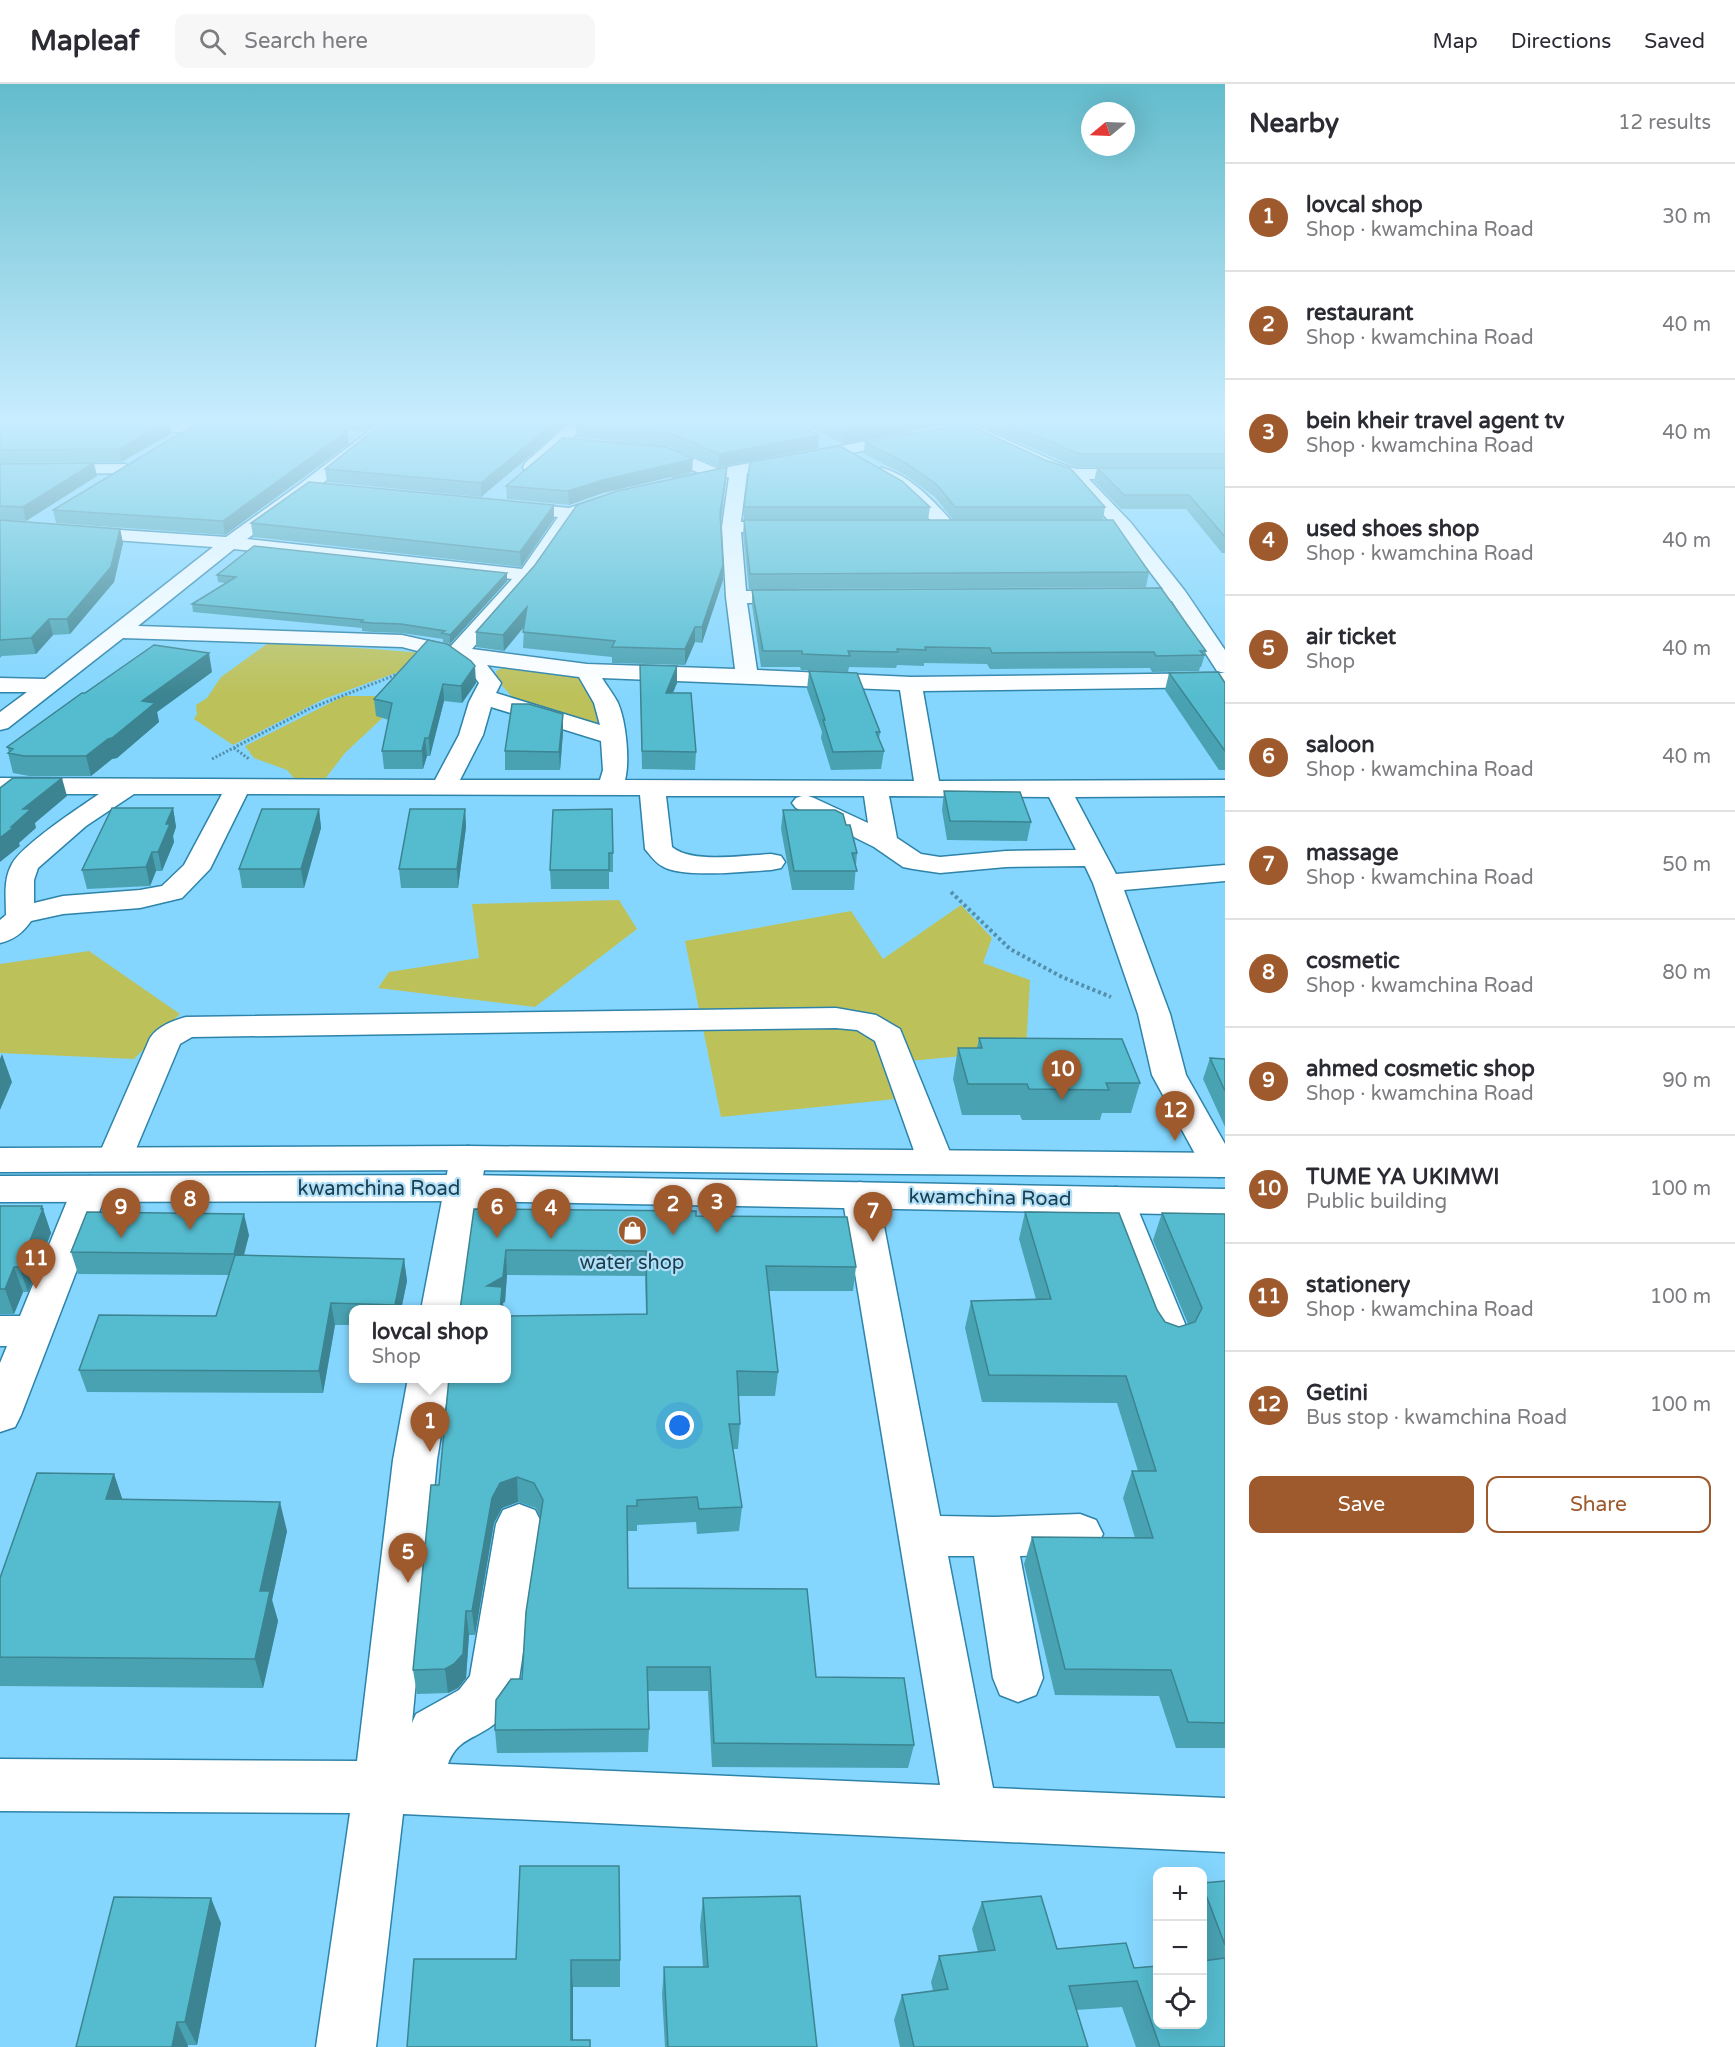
<!DOCTYPE html>
<meta charset="utf-8">
<style>
:root{--surface:#fff;--page:#f7f7f7;--text:#2b2b33;--muted:#7c7c81;--line:#e1e1e2;--accent:#9e592d}
body{margin:0;font-family:"Varela Round",sans-serif;background:var(--page);color:var(--text)}
.controls{position:absolute;right:18px;bottom:18px;display:grid;overflow:hidden;border-radius:12px;box-shadow:0 6px 24px #0002}
.controls button{width:54px;height:54px;display:grid;place-items:center;padding:0;border:0;border-bottom:2px solid var(--line);background:var(--surface);color:var(--text);font:30px sans-serif}
.compass{position:absolute;left:1081px;top:18px;width:54px;height:54px;border-radius:50%;background:var(--surface);box-shadow:0 6px 24px #0002;rotate:251deg}
.you{position:absolute;left:680px;top:1342px;width:21px;height:21px;margin:-15px;border:4px solid #fff;border-radius:50%;background:#1a73e8;box-shadow:0 0 0 9px #1a73e833}
.badge{display:grid;place-items:center;width:39px;height:39px;border-radius:50%;background:var(--accent);color:#fff;font-size:20px;font-weight:700}
.pin{position:absolute;translate:-50% -50px;filter:drop-shadow(0 2px 3px #0008)}
.pin::after{content:'';position:absolute;top:32px;width:21px;height:18px;background:inherit;clip-path:polygon(0 0,100% 0,50% 100%)}
.popup{position:absolute;left:349px;top:1221px;width:162px;height:78px;box-sizing:border-box;display:grid;place-content:center;border-radius:12px;background:var(--surface);filter:drop-shadow(0 2px 4px #0005);font-size:20px;white-space:nowrap;color:var(--muted)}
.popup b{font-size:22px;color:var(--text)}
.popup::after{content:'';position:absolute;left:50%;top:100%;margin-left:-12px;border:12px solid transparent;border-top-color:var(--surface)}
.list{margin:0;padding:0;list-style:none}
h2{display:flex;justify-content:space-between;align-items:center;height:78px;margin:0;padding:0 24px;font-size:26px}
h2 small{font-size:20px;font-weight:400;color:var(--muted)}
.list li{display:grid;grid-template-columns:39px 1fr auto;gap:18px;align-items:center;box-sizing:border-box;height:108px;padding:0 24px;border-top:2px solid var(--line)}
.list b{display:block;font-size:22px;white-space:nowrap}
.list p{margin:0;font-size:20px;white-space:nowrap;color:var(--muted)}
.list em{font-size:20px;font-style:normal;color:var(--muted)}
.actions{display:flex;gap:12px;padding:18px 24px}
.actions a{flex:1;padding:14px 0;border:2px solid var(--accent);border-radius:12px;text-align:center;font-size:21px;color:var(--accent)}
.actions .main{background:var(--accent);color:#fff}
.icon{flex:none;width:33px;height:33px;fill:none;stroke:currentColor;stroke-width:2;stroke-linecap:round;stroke-linejoin:round}
.map{position:relative;flex:none;width:1225px;height:1963px;overflow:hidden}
header{display:flex;align-items:center;gap:36px;box-sizing:border-box;height:84px;padding:0 30px;background:var(--surface);border-bottom:2px solid var(--line)}
header strong{font-size:28px}
nav{display:flex;gap:33px;margin-inline-start:auto;font-size:21px}
.search{width:420px;height:54px;background:var(--page);display:flex;align-items:center;gap:15px;box-sizing:border-box;padding:0 21px;border-radius:12px;color:var(--muted);font-size:22px}
main{display:flex}
aside{flex:1;background:var(--surface)}
.map>svg:first-child{display:block}
.green{fill:#bdc15a}
.lines{fill:none;stroke-linecap:round;stroke-linejoin:round}
.minor-casing{stroke:#2e83a9;stroke-width:3}
.major-casing{stroke:#2e83a9;stroke-width:3}
.path-far1{stroke:#538eab;stroke-width:3;stroke-dasharray:2 2;stroke-linecap:butt}
.path{stroke:#538eab;stroke-width:4;stroke-dasharray:3 3;stroke-linecap:butt}
.minor{fill:#fff;fill-rule:evenodd}
.major{fill:#fff;fill-rule:evenodd}
.wall{fill:#49a2b2}
.shaded-wall{fill:#3c8491}
.building{fill:#55bccf;stroke:#3c8491;stroke-width:1.5}
.labels{text-anchor:middle;stroke-width:4.5;stroke-linejoin:round;paint-order:stroke}
.street-label{font-size:20px;fill:#1b3e4e;stroke:#b0dff7}
.poi-label{font-size:20px;fill:#1b3e4e;stroke:#b0dff7}
</style>
<header>
<strong>Mapleaf</strong>
<div class="search"><svg class="icon" aria-label="search" viewBox="0 0 24 24"><circle cx="10" cy="10" r="6"/><path d="M15 15l6 6"/></svg>Search here</div>
<nav><a>Map</a><a>Directions</a><a>Saved</a></nav>
</header>
<main>
<div class="map">
<svg width="1225" height="1963" viewBox="0 0 1225 1963">
<rect width="100%" height="100%" fill="#84d6fe"/>
<path class="green" d="M271 557C329 563 387 565 445 571L324 615 233 661 194 635 197 630 196 621 207 614 221 593Z
M508 581 565 588 579 594 598 617 599 631 596 644 514 615 497 596 496 587Z
M344 612H376L392 619V625L345 669 325 695 298 699 287 686 254 674 245 662Z
M619 816 637 845 535 923 378 904 389 888 479 874 472 820Z
M961 821 992 854 983 879 1030 896 1026 966 899 978 925 1012 721 1033 685 857 851 827 883 875Z
M89 867 180 930 134 975 0 969V880Z"/>
<g class="lines">
<defs>
<path id="minor" d="M124 338 238 339 246 344 238 349 125 347 117 342Z
M381 338H398L312 408 247 455 522 485 558 433 508 428 502 427 499 423 502 419 508 418 569 424 616 409 622 410 625 414 622 418 576 433 534 495 472 565 587 580 735 585 726 513 722 443 729 393 680 403 674 402 671 398 674 394 699 389 667 374 643 369 641 366 643 363 649 361 677 367 718 385 909 349 917 354 915 357 747 389 741 438H787L793 439 796 443 793 447 787 448H741L746 507 796 506 803 508 806 512 803 516 796 518 747 519 757 586 911 593 1225 589V603L923 607 939 697 1225 696V712L1075 713 1116 790 1225 781V797L1124 806 1170 930 1186 991 1225 1060V1091L1219 1093 1206 1090 1152 991 1138 930 1093 799 1085 782 1006 783 940 789 913 785 903 783 874 763 796 724 792 719 796 714 802 712H666L672 763C692 780 745 771 771 770L781 772 785 778 781 784 771 786C746 787 682 795 662 782 656 779 650 771 645 765L640 711 247 710 210 785 182 814 140 824 63 830 31 837C23 849 13 856 0 859V836L6 831C6 814 3 796 12 780 22 761 80 723 99 710H0V694L435 696 459 651 469 618 479 599 474 592 449 575 402 563 123 554 8 644 0 646V628L27 608H0V594L45 595 213 463 0 448V438L226 453 300 400ZM234 465 512 495 451 562 402 551 138 542ZM487 581 579 593 594 619 600 641 496 609 501 599ZM602 594 900 606 914 697 625 696C630 677 626 637 618 619 614 611 607 602 602 594ZM491 623 601 657 603 686 600 696H460L483 651ZM134 710H222L184 781 162 802 140 806 63 812 34 819V796L38 784 86 742ZM808 712H864L868 739 814 714ZM889 712 1049 713 1076 766 1006 767 940 773 921 770 897 754Z
M571 338H587L565 362 537 387H525L523 383 525 379Z
M949 338H968L1056 378 1076 385H1225V395H1089L1131 439 1185 507 1225 566V589L1217 587 1172 517 1113 515 1110 511 1113 507 1163 505 1120 448 1067 447 1064 443 1067 439 1110 438 1069 394 1044 386 951 341Z
M125 380 133 385 131 389 0 391V381Z
M882 384C910 391 935 418 953 439L956 443 953 447H941L911 416 876 393 874 389 876 385Z
M836 924 876 931 900 945 954 1078 949 1087 936 1090 923 1087 918 1078 875 957 857 946 836 944 192 953 180 960 128 1084 115 1087 102 1084 97 1075 150 954C158 942 172 937 186 933Z
M468 1062 481 1065 486 1074 461 1226H421L450 1074 455 1065Z
M90 1092 103 1096 108 1105 21 1331 15 1343 0 1348V1279L7 1262H0V1232H20L72 1105 77 1096Z
M860 1098 873 1102 878 1111 940 1432 994 1433 1080 1430 1096 1436 1103 1450 1096 1464 1080 1470 1020 1472 1043 1594 1036 1611 1018 1618 1000 1611 993 1594 974 1472H948L993 1704 1225 1714V1768L403 1730 376 1963H316L350 1729 0 1727V1675L357 1677 393 1376 408 1294H450L437 1376 412 1639 416 1630 459 1606 470 1592 496 1440 503 1426 519 1420 535 1426 542 1440 518 1602C512 1615 505 1633 493 1641 473 1656 457 1655 448 1680L940 1701 842 1111 847 1102Z
M1116 1103 1129 1107 1134 1116 1190 1252 1184 1263 1170 1268 1156 1263 1150 1252 1098 1116 1103 1107Z"/>
<path id="major" d="M468 1062 1225 1069V1093L468 1086 0 1088V1064Z
M463 1091 1225 1105V1131L463 1117 0 1118V1092Z"/>
</defs>
<use href="#minor" class="minor-casing"/>
<use href="#major" class="major-casing"/>
<path class="path-far1" d="M234 664 249 675
M212 675 311 624 398 590"/>
<path class="path" d="M951 808 1010 865 1062 893 1111 913"/>
<use href="#minor" class="minor"/>
<use href="#major" class="major"/>
</g>
<path class="wall" d="M0 338 172 349 121 378 0 379Z
M231 338H378L365 347Z
M384 338H569H566L551 354 481 413 327 398 325 385Z
M576 338H793L818 364 718 383 671 363 576 353V341L577 338Z
M800 338H949L948 340 843 360Z
M972 338H1225V383H1076Z
M865 358 1105 423 1103 436H953L935 413 905 391 864 370Z
M349 360 225 451 56 439 53 426Z
M0 380 97 392 26 437 2 436 120 445 123 459 114 498 70 550 53 551 36 570 2 572 0 574Z
M727 383 726 396 721 435 723 496 702 559 695 558 685 581 612 579V573L523 564 524 543 504 567 476 563V548Z
M1097 384H1225V469H1222L1186 425H1121L1094 397Z
M692 388 603 409 569 421 507 415 506 402Z
M554 421V435L521 483 253 453 251 439Z
M744 423H930L928 436H744Z
M744 436 1149 488 1146 503 749 505 743 450Z
M507 489V497L450 560 443 558V555L402 549 373 548 362 547V544L193 528 192 520 225 499 218 498 217 491Z
M752 506 1206 567 1201 583H1200L1199 587 1152 588 1150 584 990 585 987 580 924 579V582L897 581 896 584 849 583 848 588 801 586 800 583H761L752 521Z
M447 560 476 599 462 619 444 617 430 672H427L423 685H384L382 667 389 636 376 632 374 615Z
M640 581 677 599 673 609 696 668 695 686 642 685Z
M809 587 880 648 879 655 884 667 881 685 831 686 821 654 822 648 807 605Z
M212 588 157 628 159 638 117 674 112 675 91 692H29L13 689 8 669 9 668 7 663 85 609Z
M1169 589 1225 599V686H1219L1165 606Z
M563 630V648L560 686H505V667Z
M944 707 1031 738 1027 757 947 756 942 726Z
M173 724 176 743 173 752 174 758 162 787H156L150 802 87 805 82 786Z
M319 725 321 744 304 804H242L239 785Z
M465 725 466 743 458 804H401L399 785Z
M553 726 613 769V788H609V805H551L550 786Z
M783 726 846 741 857 769 854 806H792L781 745Z
M979 954 1140 999 1131 1029H1102L1100 1036H1022L1020 1031H962L953 995 958 964H977Z
M1210 974 1225 975V1043L1203 995Z
M0 1122H42L51 1149 28 1208H23L14 1230H0Z
M474 1125 696 1132 856 1183 853 1207H769L778 1288 775 1312H738L740 1340 738 1365H733L742 1423 739 1447 697 1450 696 1438 637 1441V1447H627L628 1504 816 1593 914 1661 908 1684 712 1683 708 1607H647L649 1645 648 1668 497 1669 495 1646 522 1595 540 1433 536 1424 518 1418 502 1424 494 1439 475 1551H469L466 1594 458 1604 448 1609 417 1610 413 1586 439 1401 646 1230 645 1192 507 1191 505 1218 503 1219Z
M1025 1128 1157 1226 1165 1238 1179 1243 1188 1240 1153 1156 1162 1129 1225 1130V1664H1176L1159 1612 1055 1611 1024 1480 1032 1453 1135 1454 1123 1414 1132 1387H1138L1117 1319 982 1318 965 1244 971 1217 1036 1215 1019 1155Z
M249 1151 244 1172 404 1175 407 1197 401 1226H354V1241H335L323 1309 87 1308 79 1286 216 1232 229 1191 78 1190 71 1168Z
M114 1390 122 1415 287 1447 272 1516 278 1537 263 1604 0 1602V1494Z
M1225 1797V1963H1136L1122 1923 1076 1926 1088 1963H900L894 1936 902 1911 933 1907 931 1898 939 1872 978 1868 972 1845 982 1818 1057 1865 1134 1884 1205 1876 1203 1871V1799Z
M114 1813 221 1839 197 1961H188Z
M703 1814 817 1963H665L662 1910 664 1883H703L700 1842Z
M414 1875 620 1876V1903H573V1956L407 1963Z"/>
<path class="shaded-wall" d="M167 338H170L172 349 121 378 119 365Z
M364 338H378L365 347Z
M555 338H569H566L551 354 481 413V399Z
M896 338H949L948 340 843 360 845 347Z
M347 347 349 360 225 451 223 437Z
M819 351 818 364 718 383 719 370Z
M693 375 692 388 603 409 569 421 568 407 603 396Z
M94 379 97 392 26 437 23 423Z
M727 383 726 396 720 443V429Z
M554 421V435L521 483 520 468Z
M120 445 123 459 114 498 70 550 67 535Z
M723 481V496L702 559V543Z
M507 489V497L450 560V551Z
M527 523V539L504 567 503 551Z
M49 535 53 551 36 570 31 554Z
M695 543V558L685 581V565Z
M209 569 212 588 157 628 159 638 117 674 112 675 91 692 86 672 108 655 142 617Z
M475 582 476 599 462 619 461 602Z
M677 582V599L665 626 666 609Z
M443 600 444 617 430 672 429 654Z
M563 630V648L560 686 559 668Z
M425 654 427 672 423 685 422 667Z
M62 694 67 712 35 739 36 744 19 759 20 762 0 778V754L23 725Z
M173 724 176 743 173 752 174 758 162 787 158 768 166 740Z
M319 725 321 744 304 804 301 785Z
M465 725 466 743 458 804 457 785Z
M152 768 156 787 150 802 146 783Z
M2 970 12 998 0 1026V975Z
M42 1122 51 1149 28 1208 19 1183Z
M244 1130 249 1151 238 1191 234 1170Z
M506 1166 507 1191 505 1218 503 1219 504 1226H500L487 1202Z
M404 1175 407 1197 401 1226H396L395 1221Z
M14 1183 23 1208 14 1230 5 1205Z
M331 1219 335 1241 323 1309 319 1287Z
M114 1390 124 1420 106 1415Z
M517 1393 518 1418 502 1424 494 1439 475 1551 472 1527 492 1414 500 1399Z
M280 1418 287 1447 272 1516 278 1537 263 1604 255 1575 260 1507Z
M466 1527 469 1551 466 1594 458 1604 448 1609 445 1585Z
M211 1814 221 1839 197 1961 185 1938Z
M571 1876 573 1903V1963H572Z
M177 1938 188 1961V1963H172Z"/>
<path class="building" d="M0 338H167L119 365 0 366Z
M199 338 347 347 223 437 53 426Z
M384 338H555L481 399 325 385Z
M578 338H793L819 351 719 370 672 350 576 341Z
M826 338H896L845 347Z
M1003 338H1225V370H1079Z
M967 340 1045 376 1070 384 1105 423H955L937 401 906 379 865 358Z
M563 354 667 363 693 375 603 396 568 407 506 402Z
M840 362 902 397 930 423H744L750 378Z
M94 379 23 423 0 422V380Z
M727 383 720 429 723 481 702 543H695L685 565 612 563 615 557 523 548 527 523 503 551 476 548 535 481 577 421 617 407Z
M1097 384H1225V453L1189 411H1124Z
M309 398 554 421 520 468 251 439Z
M0 436 120 445 111 483 67 535H49L31 554 0 556Z
M744 436H1113L1149 488 750 490Z
M254 462 507 489 450 551 442 549 445 547 401 540 372 539 361 538 363 536 192 520 236 493 217 491Z
M1161 504 1206 567H1200L1204 571 1156 572 1154 568 992 569 990 564 925 563 926 566 897 565 898 568 848 567 850 572 802 570V567H763L752 506Z
M428 556 447 560 471 577 475 582 461 602 443 600 429 654H425L422 667H382L392 619 374 615Z
M154 561 209 569 142 617 155 619 112 654 108 655 86 672H24L8 669 13 665 7 663 82 609H85Z
M640 581 677 582 666 609H691L696 668 642 667Z
M809 587 857 589 880 648H876L884 667 833 668 823 636H825Z
M1218 588 1225 599V667L1169 589Z
M512 620H529L563 630 559 668 505 667Z
M13 694H62L23 725H31L11 743H14L0 754V704Z
M944 707 1020 708 1031 738 950 737Z
M112 724H173L166 740H170L158 768H152L146 783 82 786Z
M262 725H319L301 785H239Z
M410 725H465L457 785H399Z
M612 725 613 769H609V786H550L553 726Z
M783 726H835L843 730 846 741H850L857 769H852L857 787H794Z
M979 954 1122 955 1140 999H1106L1109 1006 1029 1005 1027 1000H968L958 964H982Z
M1210 974 1225 975V1007Z
M0 1122H42L41 1125H43L19 1183H14L5 1205H0Z
M474 1125 696 1127V1132L847 1133 856 1183 766 1182 778 1288 737 1287 740 1340H729L742 1423 699 1425 697 1413 637 1416V1422H627L628 1504 807 1505 816 1593 904 1594 914 1661 714 1659 710 1583H647L649 1645 495 1646 496 1616 511 1595H522L526 1528 543 1416 534 1399 517 1393 500 1399 492 1414 472 1527H466L463 1570 454 1580 445 1585 413 1586 431 1401H439L449 1294H507V1232L647 1230 646 1167 506 1166 503 1193 487 1202 502 1203 500 1226H460Z
M87 1128 244 1130 234 1170 71 1168Z
M1025 1128 1119 1129 1157 1226 1165 1238 1179 1243 1195 1238 1202 1224 1162 1129 1225 1130V1639L1188 1638 1171 1586 1065 1585 1032 1453 1153 1454 1132 1387H1156L1126 1292 989 1291 971 1217 1051 1215Z
M235 1171 404 1175 395 1221 331 1219 319 1287 79 1286 99 1231 216 1232Z
M37 1389 114 1390 106 1415 280 1418 260 1507H270L255 1575 0 1573V1494Z
M520 1782H619L620 1876H571V1956H590V1963H407L414 1875H516Z
M1225 1797V1861L1203 1803V1799Z
M800 1812 817 1963H668L664 1883H708L703 1814Z
M1041 1812 1057 1865 1126 1859 1134 1884 1158 1882V1941H1203V1877L1225 1874V1963H1160L1137 1897 1069 1902 1088 1963H914L902 1911 948 1905 939 1872 995 1866 982 1818Z
M114 1813 211 1814 185 1938H177L172 1963H76Z"/>
<linearGradient id="sky" x2="0" y2="1"><stop stop-color="#63bccc"/><stop offset="0.55" stop-color="#c8edff"/><stop offset="1" stop-color="#c8edff" stop-opacity="0"/></linearGradient>
<rect width="1225" height="612" fill="url(#sky)"/>
<defs>
<symbol id="shop-disc" viewBox="-11 -11 22 22"><circle r="9.5" fill="#9e592d" stroke="#b0dff7"/><path d="M-5-2.5h2.3a2.7 3.5 0 0 1 5.4 0H5L5.5 6h-11ZM-1.5-2.5h3a1.5 2.3 0 0 0-3 0Z" fill="#fff"/></symbol>
</defs>
<g fill-rule="evenodd">
<use href="#shop-disc" x="616" y="1130" width="33" height="33"/>
</g>
<g class="labels">
<g class="street-label">
<text x="379" y="1111">kwamchina Road</text>
<text transform="translate(990 1113) rotate(1)" y="7">kwamchina Road</text>
</g>
<g class="poi-label">
<text x="632" y="1185">water shop</text>
</g>
</g>
</svg>
<div class="controls">
<button>+</button>
<button>−</button>
<button><svg class="icon" aria-label="locate" viewBox="0 0 24 24"><circle cx="12" cy="12" r="6"/><path d="M12 2v4M12 18v4M2 12h4M18 12h4"/></svg></button>
</div>
<svg class="compass" viewBox="-18 -18 36 36"><path d="M0-13l5 13h-10z" fill="#e53935"/><path d="M0 13l5-13h-10z" fill="#7c7c81"/></svg>
<div class="you"></div>
<div class="pin badge" style="left:430px;top:1368px">1</div>
<div class="popup"><b>lovcal shop</b>Shop</div>
<div class="pin badge" style="left:673px;top:1151px">2</div>
<div class="pin badge" style="left:717px;top:1149px">3</div>
<div class="pin badge" style="left:551px;top:1155px">4</div>
<div class="pin badge" style="left:408px;top:1499px">5</div>
<div class="pin badge" style="left:497px;top:1154px">6</div>
<div class="pin badge" style="left:873px;top:1158px">7</div>
<div class="pin badge" style="left:190px;top:1146px">8</div>
<div class="pin badge" style="left:121px;top:1154px">9</div>
<div class="pin badge" style="left:1062px;top:1016px">10</div>
<div class="pin badge" style="left:36px;top:1205px">11</div>
<div class="pin badge" style="left:1175px;top:1057px">12</div>
</div>
<aside>
<h2>Nearby<small>12 results</small></h2>
<ul class="list">
<li><span class="badge">1</span><div><b>lovcal shop</b><p>Shop · kwamchina Road</p></div><em>30 m</em></li>
<li><span class="badge">2</span><div><b>restaurant</b><p>Shop · kwamchina Road</p></div><em>40 m</em></li>
<li><span class="badge">3</span><div><b>bein kheir travel agent tv</b><p>Shop · kwamchina Road</p></div><em>40 m</em></li>
<li><span class="badge">4</span><div><b>used shoes shop</b><p>Shop · kwamchina Road</p></div><em>40 m</em></li>
<li><span class="badge">5</span><div><b>air ticket</b><p>Shop</p></div><em>40 m</em></li>
<li><span class="badge">6</span><div><b>saloon</b><p>Shop · kwamchina Road</p></div><em>40 m</em></li>
<li><span class="badge">7</span><div><b>massage</b><p>Shop · kwamchina Road</p></div><em>50 m</em></li>
<li><span class="badge">8</span><div><b>cosmetic</b><p>Shop · kwamchina Road</p></div><em>80 m</em></li>
<li><span class="badge">9</span><div><b>ahmed cosmetic shop</b><p>Shop · kwamchina Road</p></div><em>90 m</em></li>
<li><span class="badge">10</span><div><b>TUME YA UKIMWI</b><p>Public building</p></div><em>100 m</em></li>
<li><span class="badge">11</span><div><b>stationery</b><p>Shop · kwamchina Road</p></div><em>100 m</em></li>
<li><span class="badge">12</span><div><b>Getini</b><p>Bus stop · kwamchina Road</p></div><em>100 m</em></li>
</ul>
<div class="actions"><a class="main">Save</a><a>Share</a></div>
</aside>
</main>
